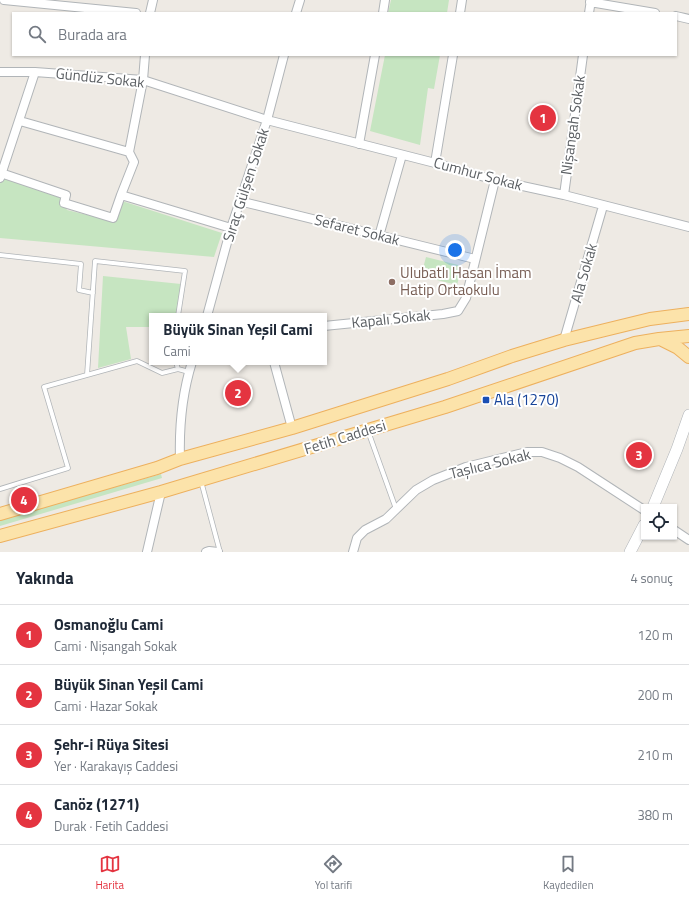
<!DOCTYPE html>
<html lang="tr">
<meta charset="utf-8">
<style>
:root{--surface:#fff;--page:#f2f2f3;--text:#1f2937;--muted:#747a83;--line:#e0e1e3;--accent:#e43440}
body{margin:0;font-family:"Titillium Web",sans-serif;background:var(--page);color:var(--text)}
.controls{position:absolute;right:12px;bottom:12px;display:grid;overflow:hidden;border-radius:0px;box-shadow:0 1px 3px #0004}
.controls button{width:36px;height:36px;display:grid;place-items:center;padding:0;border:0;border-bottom:1px solid var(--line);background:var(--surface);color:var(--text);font:20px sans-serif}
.you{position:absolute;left:455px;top:250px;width:14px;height:14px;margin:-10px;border:3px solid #fff;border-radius:50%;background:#1a73e8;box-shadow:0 0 0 6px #1a73e833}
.badge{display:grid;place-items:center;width:26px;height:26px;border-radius:50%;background:var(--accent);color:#fff;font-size:13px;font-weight:700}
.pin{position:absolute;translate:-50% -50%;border:2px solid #fff;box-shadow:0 1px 4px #0006}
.popup{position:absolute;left:149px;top:313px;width:178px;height:52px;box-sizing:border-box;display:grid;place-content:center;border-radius:0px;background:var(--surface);filter:drop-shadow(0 1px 3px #0005);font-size:13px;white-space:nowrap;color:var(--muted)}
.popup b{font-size:15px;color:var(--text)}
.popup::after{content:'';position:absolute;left:50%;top:100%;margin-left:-8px;border:8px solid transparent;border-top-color:var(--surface)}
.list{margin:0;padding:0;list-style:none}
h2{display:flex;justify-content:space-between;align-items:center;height:52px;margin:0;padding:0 16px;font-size:17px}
h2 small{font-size:13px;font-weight:400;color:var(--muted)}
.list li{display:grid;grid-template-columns:26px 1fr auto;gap:12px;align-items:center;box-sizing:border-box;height:60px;padding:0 16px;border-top:1px solid var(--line)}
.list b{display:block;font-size:15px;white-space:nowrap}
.list p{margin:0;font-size:13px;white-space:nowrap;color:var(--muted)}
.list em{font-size:13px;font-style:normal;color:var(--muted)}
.icon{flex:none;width:22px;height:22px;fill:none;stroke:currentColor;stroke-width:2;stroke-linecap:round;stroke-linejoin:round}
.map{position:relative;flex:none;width:689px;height:552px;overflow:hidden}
.search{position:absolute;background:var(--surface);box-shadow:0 1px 3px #0004;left:12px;right:12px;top:12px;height:44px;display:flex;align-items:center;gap:10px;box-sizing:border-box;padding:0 14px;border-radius:0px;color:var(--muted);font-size:15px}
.sheet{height:292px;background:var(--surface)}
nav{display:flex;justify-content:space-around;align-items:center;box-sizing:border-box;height:56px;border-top:1px solid var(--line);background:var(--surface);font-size:11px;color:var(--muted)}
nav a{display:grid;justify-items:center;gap:2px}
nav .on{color:var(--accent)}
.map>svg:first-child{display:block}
.green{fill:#c6e5c1}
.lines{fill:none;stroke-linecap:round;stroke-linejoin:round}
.lane-casing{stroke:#b1b5b8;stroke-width:5.5}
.street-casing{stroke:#b1b5b8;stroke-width:10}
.secondary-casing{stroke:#b0b4b8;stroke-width:12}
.primary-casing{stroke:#edb05e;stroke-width:14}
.lane{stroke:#fff;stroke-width:4}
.street{stroke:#fff;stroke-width:8}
.secondary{stroke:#fff;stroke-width:11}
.primary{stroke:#fce3aa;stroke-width:12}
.education-dot{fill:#8d6e63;stroke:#fff;stroke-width:1.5}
.transit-dot{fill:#1a4fb4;stroke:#fff;stroke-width:1.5}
.labels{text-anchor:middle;stroke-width:4;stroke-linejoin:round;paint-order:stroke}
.street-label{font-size:15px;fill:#5c6064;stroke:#fff}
.education-label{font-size:15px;fill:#785e54;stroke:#fff;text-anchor:start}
.transit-label{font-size:15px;fill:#164399;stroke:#fff;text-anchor:start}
</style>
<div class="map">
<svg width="689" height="552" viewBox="0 0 689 552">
<rect width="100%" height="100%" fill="#eeeae4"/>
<path class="green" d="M391 0H449L447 13H388Z
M385 55H440L434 89 428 88 420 145 370 131Z
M1 178 60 195 67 210 116 222 122 201 222 233 214 257 0 238V181Z
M426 257 462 266 457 285 421 276Z
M103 276 181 284 178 316H152V327H126L131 359 98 368Z
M161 474 162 478 0 526V520Z"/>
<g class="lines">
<defs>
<path id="lane" d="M0 255 81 264 79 290 93 293
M176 362 178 369
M87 375 95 261 185 271 178 316
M368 431 396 509
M201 481 220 552
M0 489 68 468 44 387 137 361 162 373 178 369 189 372"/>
<path id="street" d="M4 0 136 13
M590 2 655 13
M150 13 153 0
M296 13 300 0
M383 13 385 0
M460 13 462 0
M589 13 591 0
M676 16 689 19
M0 72H35L143 80 267 120 435 163 495 180 564 195 689 227
M20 121 129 152
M359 144 375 55
M435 163 453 55
M1 173 66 195 64 203 113 218 121 195 231 228
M0 178 35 72
M121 195 134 162 129 152 143 80 145 55
M564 195 583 55
M239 201 475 259
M379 236 402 155
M207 316 231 228 267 120 284 55
M324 326 443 314 458 311 466 298 495 180
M564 340 603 206
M274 362 292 428
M180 459C179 426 182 394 192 362
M674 530 689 540
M147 552 161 492
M206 552 209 551 218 552
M353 552 357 538 365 530 386 519 416 490 433 480 466 467 527 452H542L560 458 578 467 644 510"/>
<path id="secondary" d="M653 507 677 449 689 415
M630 552 644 525"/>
<path id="primary" d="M660 339 678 348 689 357
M0 514 157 468 180 459 292 428 448 379 512 356 564 340 650 319 689 314
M0 536 161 492 445 407 635 343 659 339 689 336"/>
</defs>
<use href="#lane" class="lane-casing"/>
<use href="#street" class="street-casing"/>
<use href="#secondary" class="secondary-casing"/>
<use href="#primary" class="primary-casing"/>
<use href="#lane" class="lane"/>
<use href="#street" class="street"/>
<use href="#secondary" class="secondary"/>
<use href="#primary" class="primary"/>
</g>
<circle class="education-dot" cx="392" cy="282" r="4"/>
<rect class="transit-dot" x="482" y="396" width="8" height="8" rx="2"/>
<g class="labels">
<g class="street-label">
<text transform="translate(100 78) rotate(6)" y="5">Gündüz Sokak</text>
<text transform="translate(573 125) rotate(-82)" y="5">Nişangah Sokak</text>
<text transform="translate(478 174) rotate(15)" y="5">Cumhur Sokak</text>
<text transform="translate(246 185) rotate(-72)" y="5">Sıraç Gülşen Sokak</text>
<text transform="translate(357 230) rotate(14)" y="5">Sefaret Sokak</text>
<text transform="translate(584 273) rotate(-74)" y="5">Ala Sokak</text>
<text transform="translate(391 319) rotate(-6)" y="5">Kapalı Sokak</text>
<text transform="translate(345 437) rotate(-17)" y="5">Fetih Caddesi</text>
<text transform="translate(490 464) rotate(-14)" y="5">Taşlıca Sokak</text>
</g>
<g class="education-label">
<text x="400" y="278">Ulubatlı Hasan İmam<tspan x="400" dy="17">Hatip Ortaokulu</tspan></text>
</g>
<g class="transit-label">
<text x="494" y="405">Ala (1270)</text>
</g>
</g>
</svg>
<div class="controls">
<button><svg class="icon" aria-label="locate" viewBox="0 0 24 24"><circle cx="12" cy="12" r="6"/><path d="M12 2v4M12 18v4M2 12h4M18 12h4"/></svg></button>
</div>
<div class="you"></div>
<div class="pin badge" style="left:543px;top:118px">1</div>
<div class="pin badge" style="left:238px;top:393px">2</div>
<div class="popup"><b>Büyük Sinan Yeşil Cami</b>Cami</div>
<div class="pin badge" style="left:639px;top:455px">3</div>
<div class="pin badge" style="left:24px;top:500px">4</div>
<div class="search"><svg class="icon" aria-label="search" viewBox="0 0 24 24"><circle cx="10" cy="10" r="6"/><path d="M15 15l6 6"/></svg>Burada ara</div>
</div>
<section class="sheet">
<h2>Yakında<small>4 sonuç</small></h2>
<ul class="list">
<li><span class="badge">1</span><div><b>Osmanoğlu Cami</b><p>Cami · Nişangah Sokak</p></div><em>120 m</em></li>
<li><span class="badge">2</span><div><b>Büyük Sinan Yeşil Cami</b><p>Cami · Hazar Sokak</p></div><em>200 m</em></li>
<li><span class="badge">3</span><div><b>Şehr-i Rüya Sitesi</b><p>Yer · Karakayış Caddesi</p></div><em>210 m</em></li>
<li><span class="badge">4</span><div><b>Canöz (1271)</b><p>Durak · Fetih Caddesi</p></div><em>380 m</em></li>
</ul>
</section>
<nav>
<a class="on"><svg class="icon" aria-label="map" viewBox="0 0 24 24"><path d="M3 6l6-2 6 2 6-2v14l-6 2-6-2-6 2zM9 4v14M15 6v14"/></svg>Harita</a>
<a><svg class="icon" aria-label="directions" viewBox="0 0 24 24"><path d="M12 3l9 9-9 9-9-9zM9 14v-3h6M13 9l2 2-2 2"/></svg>Yol tarifi</a>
<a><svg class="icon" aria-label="saved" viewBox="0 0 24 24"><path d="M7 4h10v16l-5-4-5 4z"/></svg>Kaydedilen</a>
</nav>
